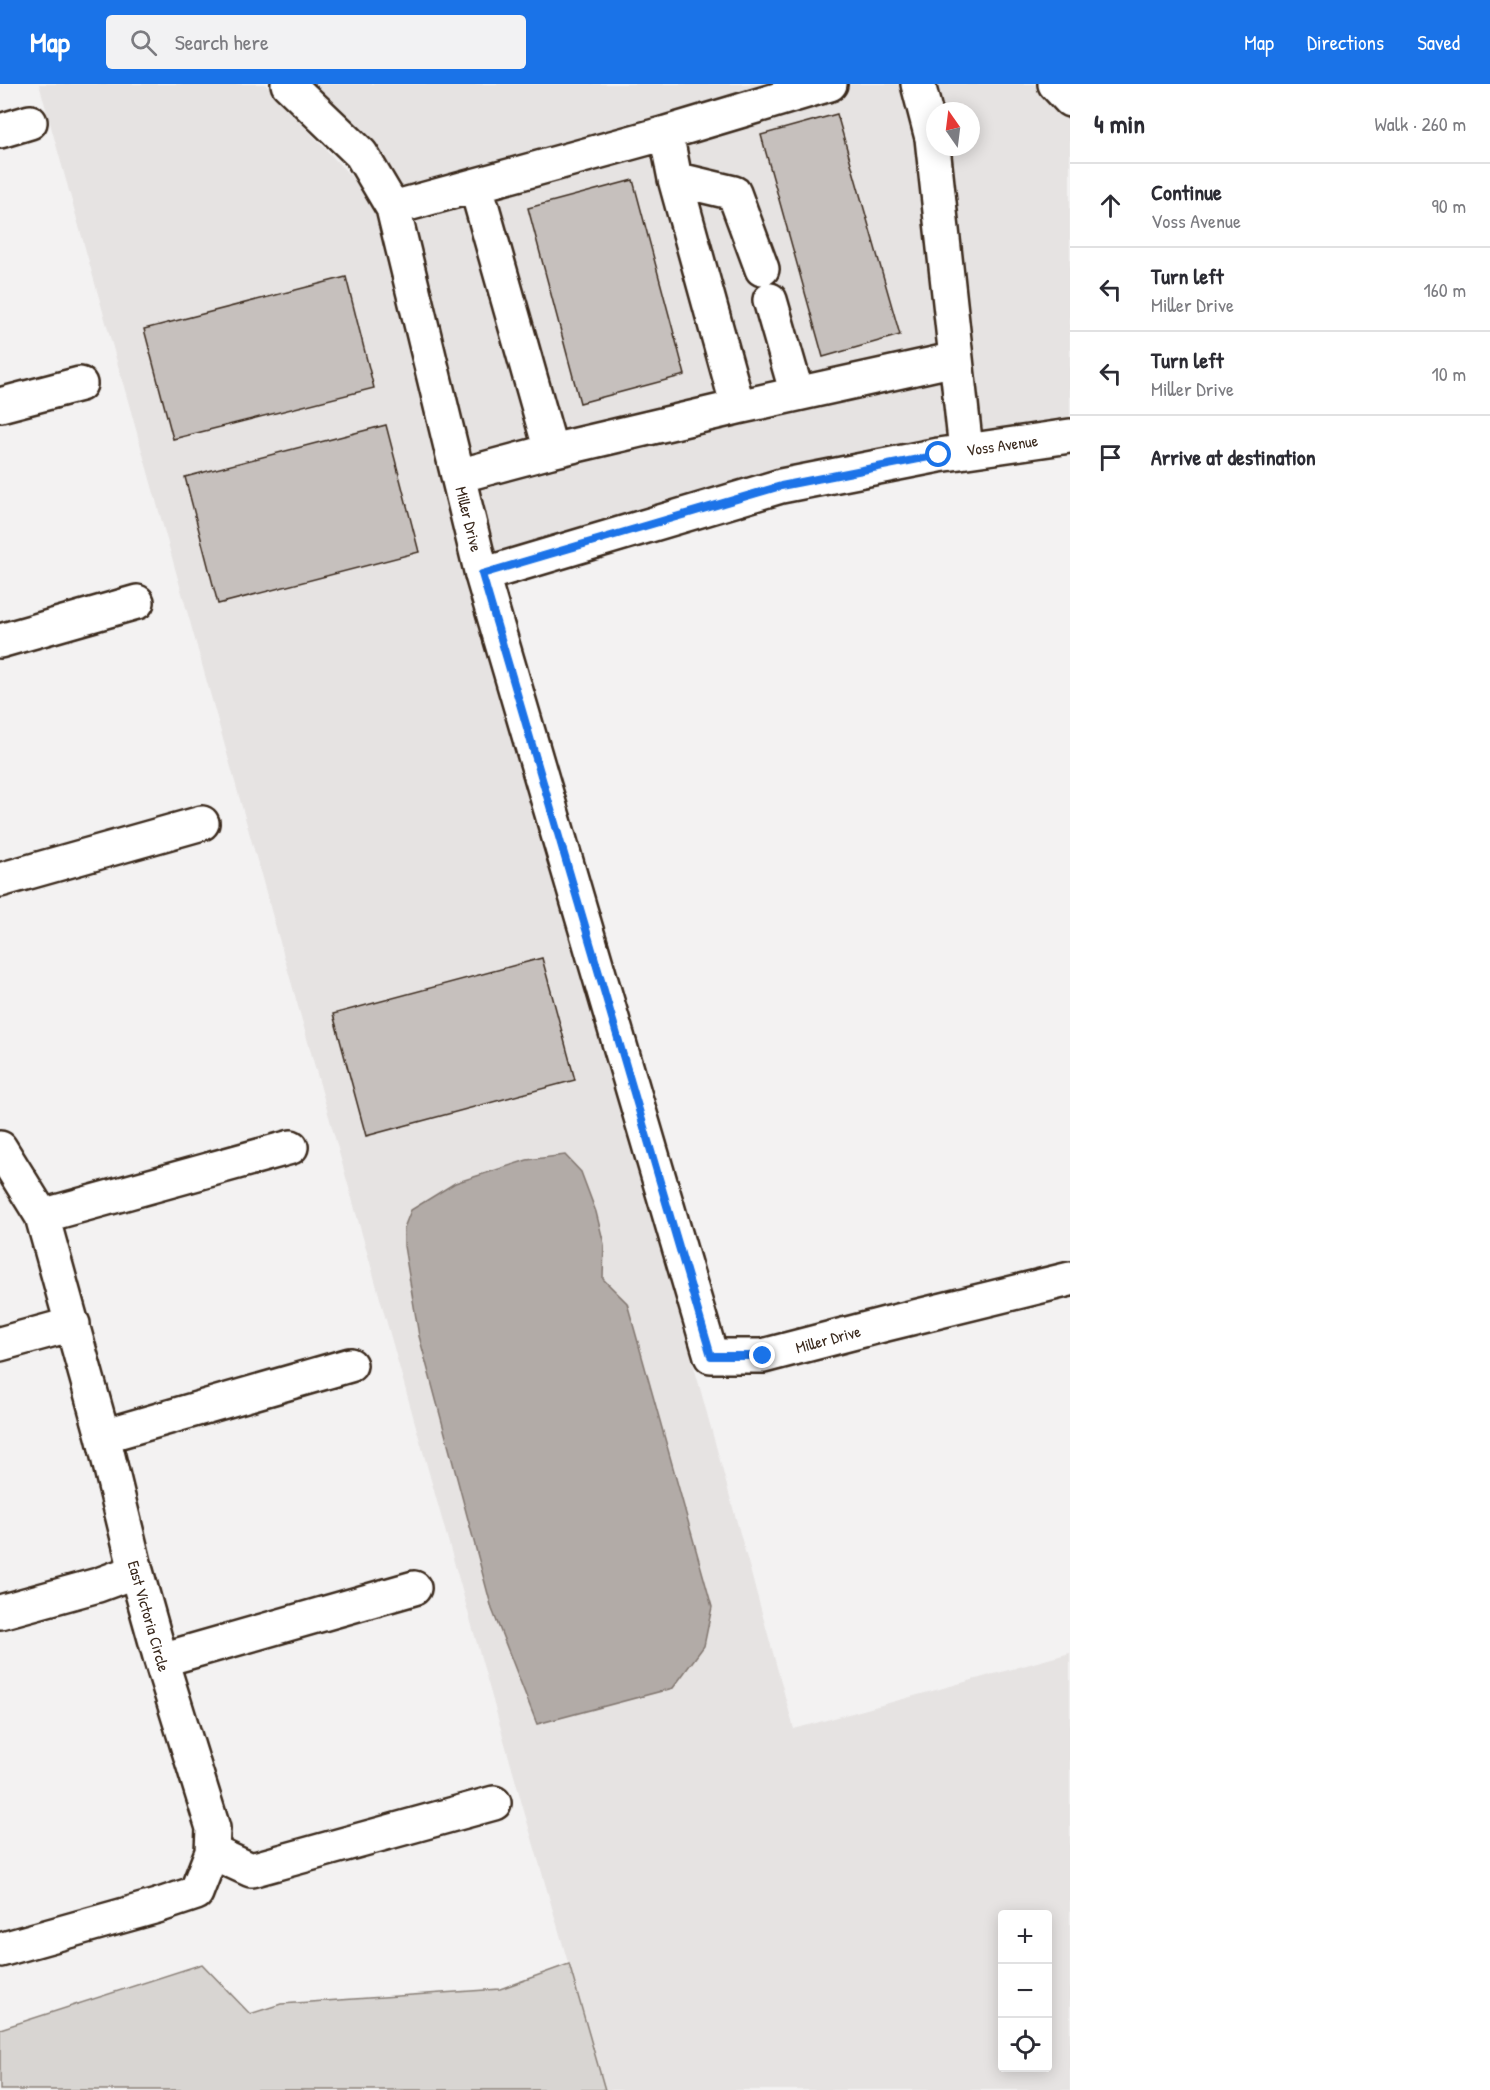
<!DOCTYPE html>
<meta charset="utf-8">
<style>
:root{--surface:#fff;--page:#f2f2f3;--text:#2b2b33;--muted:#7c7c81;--line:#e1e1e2;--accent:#1a73e8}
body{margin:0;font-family:"Patrick Hand",sans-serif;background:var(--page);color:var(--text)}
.controls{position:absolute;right:18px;bottom:18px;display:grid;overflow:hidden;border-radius:6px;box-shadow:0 3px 15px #0003}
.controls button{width:54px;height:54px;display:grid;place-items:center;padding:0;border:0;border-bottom:2px solid var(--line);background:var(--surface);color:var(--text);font:30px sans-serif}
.compass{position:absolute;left:926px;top:18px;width:54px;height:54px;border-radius:50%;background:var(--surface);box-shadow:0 3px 15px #0003;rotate:346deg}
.stop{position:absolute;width:18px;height:18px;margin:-14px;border:4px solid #1a73e8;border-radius:50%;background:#fff}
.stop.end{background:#1a73e8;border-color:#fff;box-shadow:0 2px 6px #0008}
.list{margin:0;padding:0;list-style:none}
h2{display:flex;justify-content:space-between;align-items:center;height:78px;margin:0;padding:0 24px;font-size:26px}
h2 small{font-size:20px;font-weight:400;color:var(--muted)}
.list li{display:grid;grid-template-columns:39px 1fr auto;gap:18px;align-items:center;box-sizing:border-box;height:84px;padding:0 24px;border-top:2px solid var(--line)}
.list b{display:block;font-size:22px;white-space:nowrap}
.list p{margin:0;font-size:20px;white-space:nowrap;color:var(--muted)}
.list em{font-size:20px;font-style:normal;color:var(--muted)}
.icon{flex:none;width:33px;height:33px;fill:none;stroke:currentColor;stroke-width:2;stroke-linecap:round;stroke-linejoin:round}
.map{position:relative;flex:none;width:1070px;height:2006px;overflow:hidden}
header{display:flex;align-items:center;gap:36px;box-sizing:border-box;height:84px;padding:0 30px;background:var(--accent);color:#fff}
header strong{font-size:28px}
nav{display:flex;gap:33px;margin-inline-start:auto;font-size:21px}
.search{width:420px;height:54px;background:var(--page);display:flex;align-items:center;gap:15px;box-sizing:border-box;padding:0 21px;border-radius:6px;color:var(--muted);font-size:22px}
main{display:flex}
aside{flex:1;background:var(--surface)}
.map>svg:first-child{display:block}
.built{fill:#e6e3e2;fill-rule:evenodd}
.green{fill:#d8d5d2;stroke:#8a8078;stroke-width:1.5}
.water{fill:#b2aba7;stroke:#827770;stroke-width:1.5}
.building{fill:#c6c0bd;stroke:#3b2a1e;stroke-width:1.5}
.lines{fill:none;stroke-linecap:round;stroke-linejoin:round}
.minor-casing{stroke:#3b2a1e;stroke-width:38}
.minor{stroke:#fff;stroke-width:33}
.route{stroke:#1a73e8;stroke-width:8}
.labels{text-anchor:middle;stroke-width:5;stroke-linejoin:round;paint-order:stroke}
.street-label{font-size:16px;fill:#3b2a1e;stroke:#fff}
</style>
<header>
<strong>Map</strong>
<div class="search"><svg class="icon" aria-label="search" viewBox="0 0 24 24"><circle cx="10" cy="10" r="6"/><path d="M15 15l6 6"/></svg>Search here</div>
<nav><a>Map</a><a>Directions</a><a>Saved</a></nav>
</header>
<main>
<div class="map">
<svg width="1070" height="2006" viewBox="0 0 1070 2006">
<rect width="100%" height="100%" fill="#f3f2f2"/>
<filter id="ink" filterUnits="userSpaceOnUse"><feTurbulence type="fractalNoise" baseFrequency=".0167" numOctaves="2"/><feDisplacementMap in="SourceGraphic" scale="12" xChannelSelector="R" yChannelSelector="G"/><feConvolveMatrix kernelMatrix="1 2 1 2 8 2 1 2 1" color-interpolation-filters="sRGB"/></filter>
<g filter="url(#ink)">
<path class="built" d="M39 0H265L372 115 794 1645 1070 1569V2006H605L522 1720ZM1002 1830H1048V1984H1002Z
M306 0H1070V346L488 475 406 132ZM935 27H971V63H935Z"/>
<path class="green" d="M202 1880 250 1930 281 1920 500 1905 569 1880 605 2006H0V1945Z"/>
<path class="water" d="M565 1071 581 1088 596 1128 604 1160 603 1195 627 1219 712 1523 704 1562 673 1604 537 1640 492 1525 419 1252 404 1162V1144L411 1126 455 1099 527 1076Z"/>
<path class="building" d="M837 30 900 251 823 273 761 51Z
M633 96 685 291 580 319 528 124Z
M346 193 374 304 173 355 144 245Z
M386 341 419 468 218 520 185 393Z
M542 874 575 996 366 1052 333 930Z"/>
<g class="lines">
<defs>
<path id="minor" d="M288 0 361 70 393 124 482 491 711 1272H763L886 1240 1070 1195
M918 0 932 54 966 366
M1055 0 1070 16
M0 47 30 38
M675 95 734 109 762 185
M393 124 666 49 830 0
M770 216 797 310
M0 321 80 300
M738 323 956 275
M551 367 738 323 675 95 666 49
M458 392 551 367 476 102
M482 491 781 402 939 371 1070 352
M0 557 137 518
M0 796 202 739
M0 1064 42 1132 103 1352 136 1487 161 1576 213 1744 212 1768 196 1809 157 1822 0 1866
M42 1132 291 1063
M0 1260 73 1240
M103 1352 350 1281
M0 1528 98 1501 136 1487
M161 1576 414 1504
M212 1768 251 1786 494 1719"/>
</defs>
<use href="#minor" class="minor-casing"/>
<use href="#minor" class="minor"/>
</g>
</g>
<g class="lines" filter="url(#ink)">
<path class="route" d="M763 1272H711L482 490 781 402 939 371"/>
</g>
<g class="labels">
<g class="street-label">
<text transform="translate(1002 361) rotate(-8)" y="6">Voss Avenue</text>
<text transform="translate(469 435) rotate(76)" y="6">Miller Drive</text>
<text transform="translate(828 1255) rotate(-15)" y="6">Miller Drive</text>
<text transform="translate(149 1532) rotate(74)" y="6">East Victoria Circle</text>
</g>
</g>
</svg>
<div class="controls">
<button>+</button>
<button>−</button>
<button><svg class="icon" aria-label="locate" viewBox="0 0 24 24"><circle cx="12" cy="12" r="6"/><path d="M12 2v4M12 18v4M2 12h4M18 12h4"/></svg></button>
</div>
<svg class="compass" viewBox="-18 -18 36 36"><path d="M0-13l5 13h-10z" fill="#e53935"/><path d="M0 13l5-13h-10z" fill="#7c7c81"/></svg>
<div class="stop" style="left:939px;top:371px"></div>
<div class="stop end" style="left:763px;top:1272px"></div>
</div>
<aside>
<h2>4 min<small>Walk · 260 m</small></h2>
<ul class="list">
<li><svg class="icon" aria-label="ahead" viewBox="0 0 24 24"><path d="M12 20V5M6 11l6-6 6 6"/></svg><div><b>Continue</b><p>Voss Avenue</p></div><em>90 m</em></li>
<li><svg class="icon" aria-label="left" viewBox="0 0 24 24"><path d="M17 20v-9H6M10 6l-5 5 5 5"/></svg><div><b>Turn left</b><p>Miller Drive</p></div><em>160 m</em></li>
<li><svg class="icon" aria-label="left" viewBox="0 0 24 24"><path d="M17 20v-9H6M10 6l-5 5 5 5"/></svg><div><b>Turn left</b><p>Miller Drive</p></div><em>10 m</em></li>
<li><svg class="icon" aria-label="arrive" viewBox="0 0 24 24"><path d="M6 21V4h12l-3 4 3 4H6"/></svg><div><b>Arrive at destination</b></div></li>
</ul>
</aside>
</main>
